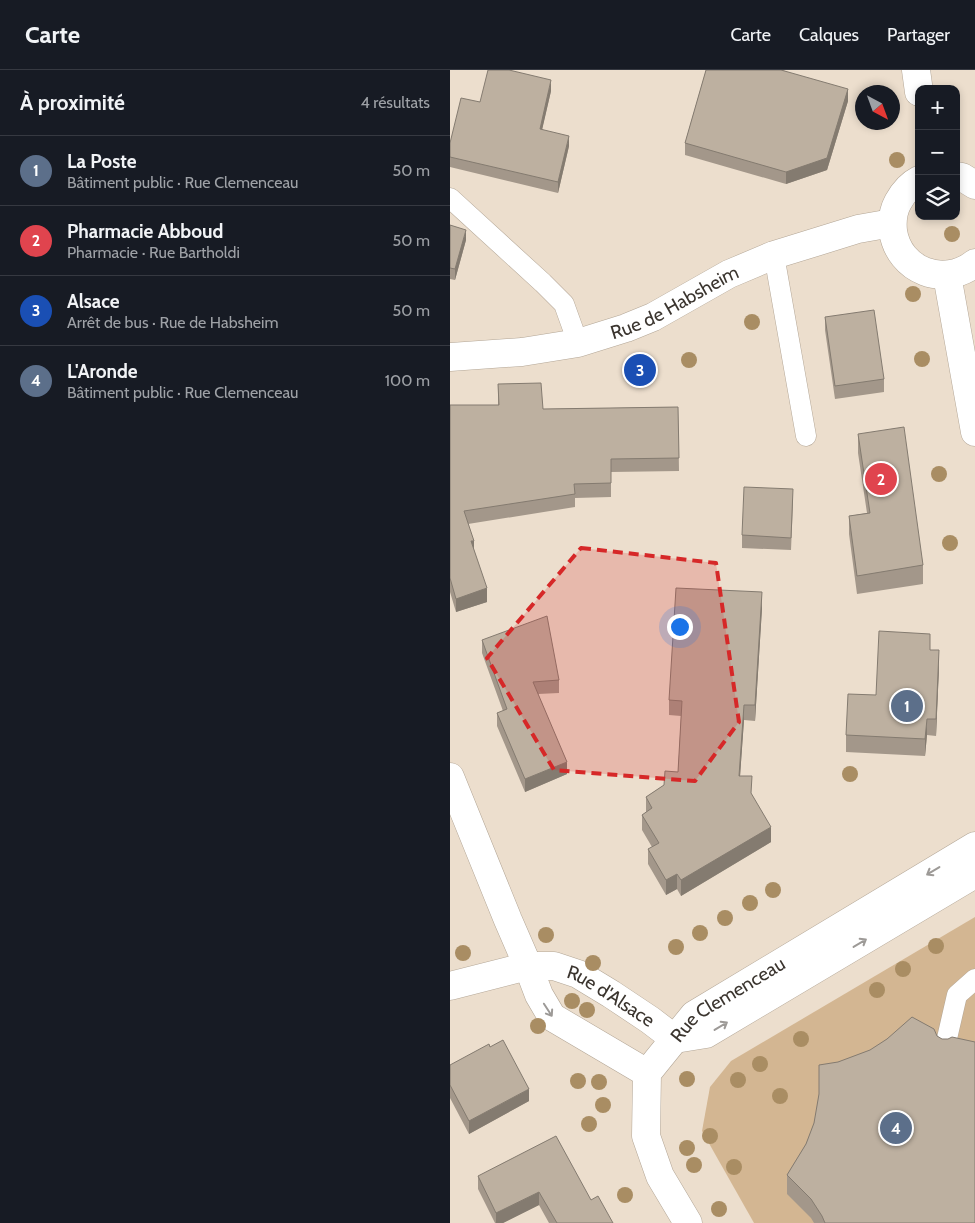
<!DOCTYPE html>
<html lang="fr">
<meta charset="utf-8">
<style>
:root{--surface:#171b24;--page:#20242c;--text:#f1f3f6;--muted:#9ea1a6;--line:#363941;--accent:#d93025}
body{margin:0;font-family:Cabin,sans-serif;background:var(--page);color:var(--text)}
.controls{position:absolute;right:15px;top:15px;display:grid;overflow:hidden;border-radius:10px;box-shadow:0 2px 8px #0003}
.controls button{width:45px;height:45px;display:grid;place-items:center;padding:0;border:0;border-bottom:1px solid var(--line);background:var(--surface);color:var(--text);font:25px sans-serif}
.compass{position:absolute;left:405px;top:15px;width:45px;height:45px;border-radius:50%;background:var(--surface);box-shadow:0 2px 8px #0003;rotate:139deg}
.you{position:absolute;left:229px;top:556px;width:18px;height:18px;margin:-12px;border:4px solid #fff;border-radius:50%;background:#1a73e8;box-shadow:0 0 0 8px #1a73e833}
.badge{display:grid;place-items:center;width:32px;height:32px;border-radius:50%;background:var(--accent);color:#fff;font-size:16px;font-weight:700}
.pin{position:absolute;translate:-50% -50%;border:2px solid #fff;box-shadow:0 1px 5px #0006}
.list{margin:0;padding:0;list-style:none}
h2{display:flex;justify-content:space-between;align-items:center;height:65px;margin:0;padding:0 20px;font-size:21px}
h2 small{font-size:16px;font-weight:400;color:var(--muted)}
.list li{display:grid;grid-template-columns:32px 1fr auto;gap:15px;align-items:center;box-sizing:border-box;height:70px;padding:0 20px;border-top:1px solid var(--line)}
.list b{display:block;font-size:19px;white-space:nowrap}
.list p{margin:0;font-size:16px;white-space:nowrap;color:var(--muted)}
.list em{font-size:16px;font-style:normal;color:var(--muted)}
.icon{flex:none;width:28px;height:28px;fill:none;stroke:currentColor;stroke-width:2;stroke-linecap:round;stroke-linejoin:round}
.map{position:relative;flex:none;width:525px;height:1153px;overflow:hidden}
header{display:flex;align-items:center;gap:30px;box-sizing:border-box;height:70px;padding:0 25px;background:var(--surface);border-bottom:1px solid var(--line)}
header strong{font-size:24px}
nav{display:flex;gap:28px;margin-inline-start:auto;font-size:18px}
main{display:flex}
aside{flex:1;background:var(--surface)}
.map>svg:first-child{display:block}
.green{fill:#d3b692}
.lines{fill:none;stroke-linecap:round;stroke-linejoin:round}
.lane-casing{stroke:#b3a696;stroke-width:21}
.street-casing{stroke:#b3a696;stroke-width:29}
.lane{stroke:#fff;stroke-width:20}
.street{stroke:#fff;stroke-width:28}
.tree{fill:#a98d63}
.wall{fill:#a3978a}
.shaded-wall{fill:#847b70}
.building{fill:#bdb0a0;stroke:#847b70}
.oneway{stroke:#9d9a97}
.marked{fill:#d62828;fill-opacity:0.2;stroke:#d62828;stroke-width:4;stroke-dasharray:10 6;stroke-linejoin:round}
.labels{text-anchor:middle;stroke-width:4;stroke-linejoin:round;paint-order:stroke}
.street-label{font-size:19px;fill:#3b352f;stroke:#fff}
</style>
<header>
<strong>Carte</strong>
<nav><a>Carte</a><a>Calques</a><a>Partager</a></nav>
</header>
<main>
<aside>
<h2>À proximité<small>4 résultats</small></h2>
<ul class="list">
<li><span class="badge" style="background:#5c6f8a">1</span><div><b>La Poste</b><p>Bâtiment public · Rue Clemenceau</p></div><em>50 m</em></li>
<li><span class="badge" style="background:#e0444e">2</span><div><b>Pharmacie Abboud</b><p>Pharmacie · Rue Bartholdi</p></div><em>50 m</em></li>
<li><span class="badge" style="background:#1a4fb4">3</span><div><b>Alsace</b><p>Arrêt de bus · Rue de Habsheim</p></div><em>50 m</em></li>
<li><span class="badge" style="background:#5c6f8a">4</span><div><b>L'Aronde</b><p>Bâtiment public · Rue Clemenceau</p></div><em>100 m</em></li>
</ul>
</aside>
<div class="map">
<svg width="525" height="1153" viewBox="0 0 525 1153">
<rect width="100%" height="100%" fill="#ecdecd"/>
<path class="green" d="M525 847V1153H304L252 1061 260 1017 281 991Z"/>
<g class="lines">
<defs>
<path id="lane" d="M0 128 93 213 114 234 128 273
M324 185 356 366
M495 977 507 925 525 909"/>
<g id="street">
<path d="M466 0 469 22"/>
<path d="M506 106 512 107 525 115"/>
<path d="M469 110C459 115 453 123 448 132 443 141 442 151 443 161 449 201 494 218 525 193"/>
<path d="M497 205 525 362"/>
<path id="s1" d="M0 287 72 282 128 273 176 258 203 247 279 204 324 185 408 159 442 153"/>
<path d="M0 707 58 850 78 896 89 925 102 947 197 1003"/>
<path id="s2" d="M0 916 78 896H104L128 904 161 924 200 950 225 969"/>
<path d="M225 969 256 964 525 804"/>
<path id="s3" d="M238 1153 210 1106 196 1066 197 1003 244 945 525 776"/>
</g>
</defs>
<use href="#lane" class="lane-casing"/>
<use href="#street" class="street-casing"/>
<use href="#lane" class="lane"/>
<use href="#street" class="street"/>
</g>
<g class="tree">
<circle cx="447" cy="90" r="8"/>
<circle cx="502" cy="164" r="8"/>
<circle cx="463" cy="224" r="8"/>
<circle cx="302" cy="252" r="8"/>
<circle cx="472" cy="289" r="8"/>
<circle cx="239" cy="290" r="8"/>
<circle cx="489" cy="404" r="8"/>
<circle cx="500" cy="473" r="8"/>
<circle cx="400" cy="704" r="8"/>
<circle cx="323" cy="820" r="8"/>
<circle cx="300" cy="833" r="8"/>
<circle cx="275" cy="848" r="8"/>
<circle cx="250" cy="863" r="8"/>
<circle cx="96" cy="865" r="8"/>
<circle cx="486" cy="876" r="8"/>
<circle cx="226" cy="877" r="8"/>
<circle cx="13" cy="883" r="8"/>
<circle cx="143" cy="893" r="8"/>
<circle cx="453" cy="899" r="8"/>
<circle cx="427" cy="920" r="8"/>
<circle cx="122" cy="931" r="8"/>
<circle cx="137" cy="940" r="8"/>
<circle cx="88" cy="956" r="8"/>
<circle cx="351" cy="969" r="8"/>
<circle cx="310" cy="994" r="8"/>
<circle cx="237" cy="1009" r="8"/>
<circle cx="288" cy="1010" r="8"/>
<circle cx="128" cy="1011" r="8"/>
<circle cx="149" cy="1012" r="8"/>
<circle cx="330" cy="1026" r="8"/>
<circle cx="153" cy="1035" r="8"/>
<circle cx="139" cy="1054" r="8"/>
<circle cx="260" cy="1066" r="8"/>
<circle cx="237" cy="1078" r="8"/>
<circle cx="244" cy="1095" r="8"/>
<circle cx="284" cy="1097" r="8"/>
<circle cx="175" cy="1125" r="8"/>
<circle cx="269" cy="1139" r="8"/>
</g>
<path class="wall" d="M256 0H333L398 31 377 100 336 114 235 85V73Z
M101 21 92 59 119 76 108 123 0 97V73L30 32Z
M0 155 16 170 5 210 0 209Z
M375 247 434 309V322L385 329 375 260Z
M48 314 93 339 228 337 229 401 161 402V427L125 428V437L18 454 24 480 37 532 6 542 0 522V335H48Z
M408 364 473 495V514L407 524 399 464V446L417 443 408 383Z
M343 432 341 480 292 478V465Z
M312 538 305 651 294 650 290 706 301 724 321 772 231 826 227 819 216 825 198 794V779L202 777 192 760V745L196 742V727L214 715 228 702 231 646 219 645V630Z
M32 570 109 610V623L88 624 117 704 75 722 47 656V643L53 641 32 583Z
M480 580 489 597 486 666 477 665 475 686 396 682V665L426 625Z
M487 966 492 969 525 1153H364L361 1148 337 1124V1105L356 1074 388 992Z
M0 995 79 1031 19 1064 0 1028Z
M28 1106 141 1130 163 1153H99L89 1135 53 1153H45L28 1119Z"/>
<path class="shaded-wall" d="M101 10V21L90 69V59Z
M398 19V31L377 100 336 114V102Z
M119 66V76L108 123V112Z
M16 160V170L5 210V199Z
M21 471H24V484Z
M37 518V532L6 542V529Z
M312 522V538L305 651V635Z
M489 580V597L486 666V649Z
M294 635V650L289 721V706Z
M477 649V665L475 686V669Z
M117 692V704L75 722V709Z
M321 757V772L231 826V810Z
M227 804V819L216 825V810Z
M79 1019V1031L19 1064V1051Z
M89 1122V1135L53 1153H46V1143Z"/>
<path class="building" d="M38 0H59L101 10 90 59 119 66 108 112 0 87V73L11 28 30 32Z
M256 0H331L398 19 377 88 336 102 235 73Z
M0 155 16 160 5 199 0 198Z
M424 240 434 309 385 316 375 247Z
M91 313 93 339 228 337 229 388 161 389V413L124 414 125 424 14 441 24 471H21L37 518 6 529 0 508V335H49L48 314Z
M454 357 473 495 407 506 399 446 420 443 408 364Z
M294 417 343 419 341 468 292 465Z
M226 518 312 522 305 635H294L289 706H302L301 723 321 757 231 810 227 804 216 810 198 779 209 773 192 745 202 738 196 727 214 715 215 701 228 702 232 631 219 630Z
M97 546 109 610 83 612 117 692 75 709 47 643 57 639 32 570Z
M429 561 480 564V580H489L486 649H477L475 669 396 665 398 624 426 625Z
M462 947 484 959 487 966 492 969H498L502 967 525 972V1153H375L372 1146 361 1129 337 1105 356 1074 364 1053 369 1024V995L388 992 420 980 437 969Z
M53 970 79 1019 19 1051 0 1015V995L39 974 40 977Z
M106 1066 141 1130 148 1126 163 1153H107L89 1122 46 1143 28 1106Z"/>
<defs><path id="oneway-shaft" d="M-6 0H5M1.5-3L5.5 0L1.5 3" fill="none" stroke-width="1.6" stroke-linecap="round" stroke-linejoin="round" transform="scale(1.25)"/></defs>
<g class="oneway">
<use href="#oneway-shaft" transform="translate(483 801) rotate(149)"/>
<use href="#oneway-shaft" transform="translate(410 873) rotate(-31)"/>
<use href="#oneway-shaft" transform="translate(98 940) rotate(57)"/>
<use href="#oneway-shaft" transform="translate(271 956) rotate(-31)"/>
</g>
<path class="marked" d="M131 478 266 493 289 652 245 711 104 700 37 588Z"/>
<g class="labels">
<g class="street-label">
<text dy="7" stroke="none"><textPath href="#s1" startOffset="234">Rue de Habsheim</textPath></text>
<text dy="7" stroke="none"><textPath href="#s3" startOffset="271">Rue Clemenceau</textPath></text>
<text dy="7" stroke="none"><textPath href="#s2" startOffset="171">Rue d'Alsace</textPath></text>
</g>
</g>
</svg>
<div class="controls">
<button>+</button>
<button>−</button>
<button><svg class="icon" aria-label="layers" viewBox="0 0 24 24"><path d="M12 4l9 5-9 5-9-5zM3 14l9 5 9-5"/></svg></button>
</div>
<svg class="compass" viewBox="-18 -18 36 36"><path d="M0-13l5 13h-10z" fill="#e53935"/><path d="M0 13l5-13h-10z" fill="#9ea1a6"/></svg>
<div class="you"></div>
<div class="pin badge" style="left:457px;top:636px;background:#5c6f8a">1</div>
<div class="pin badge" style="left:431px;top:409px;background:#e0444e">2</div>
<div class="pin badge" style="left:190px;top:300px;background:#1a4fb4">3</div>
<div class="pin badge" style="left:446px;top:1058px;background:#5c6f8a">4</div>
</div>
</main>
